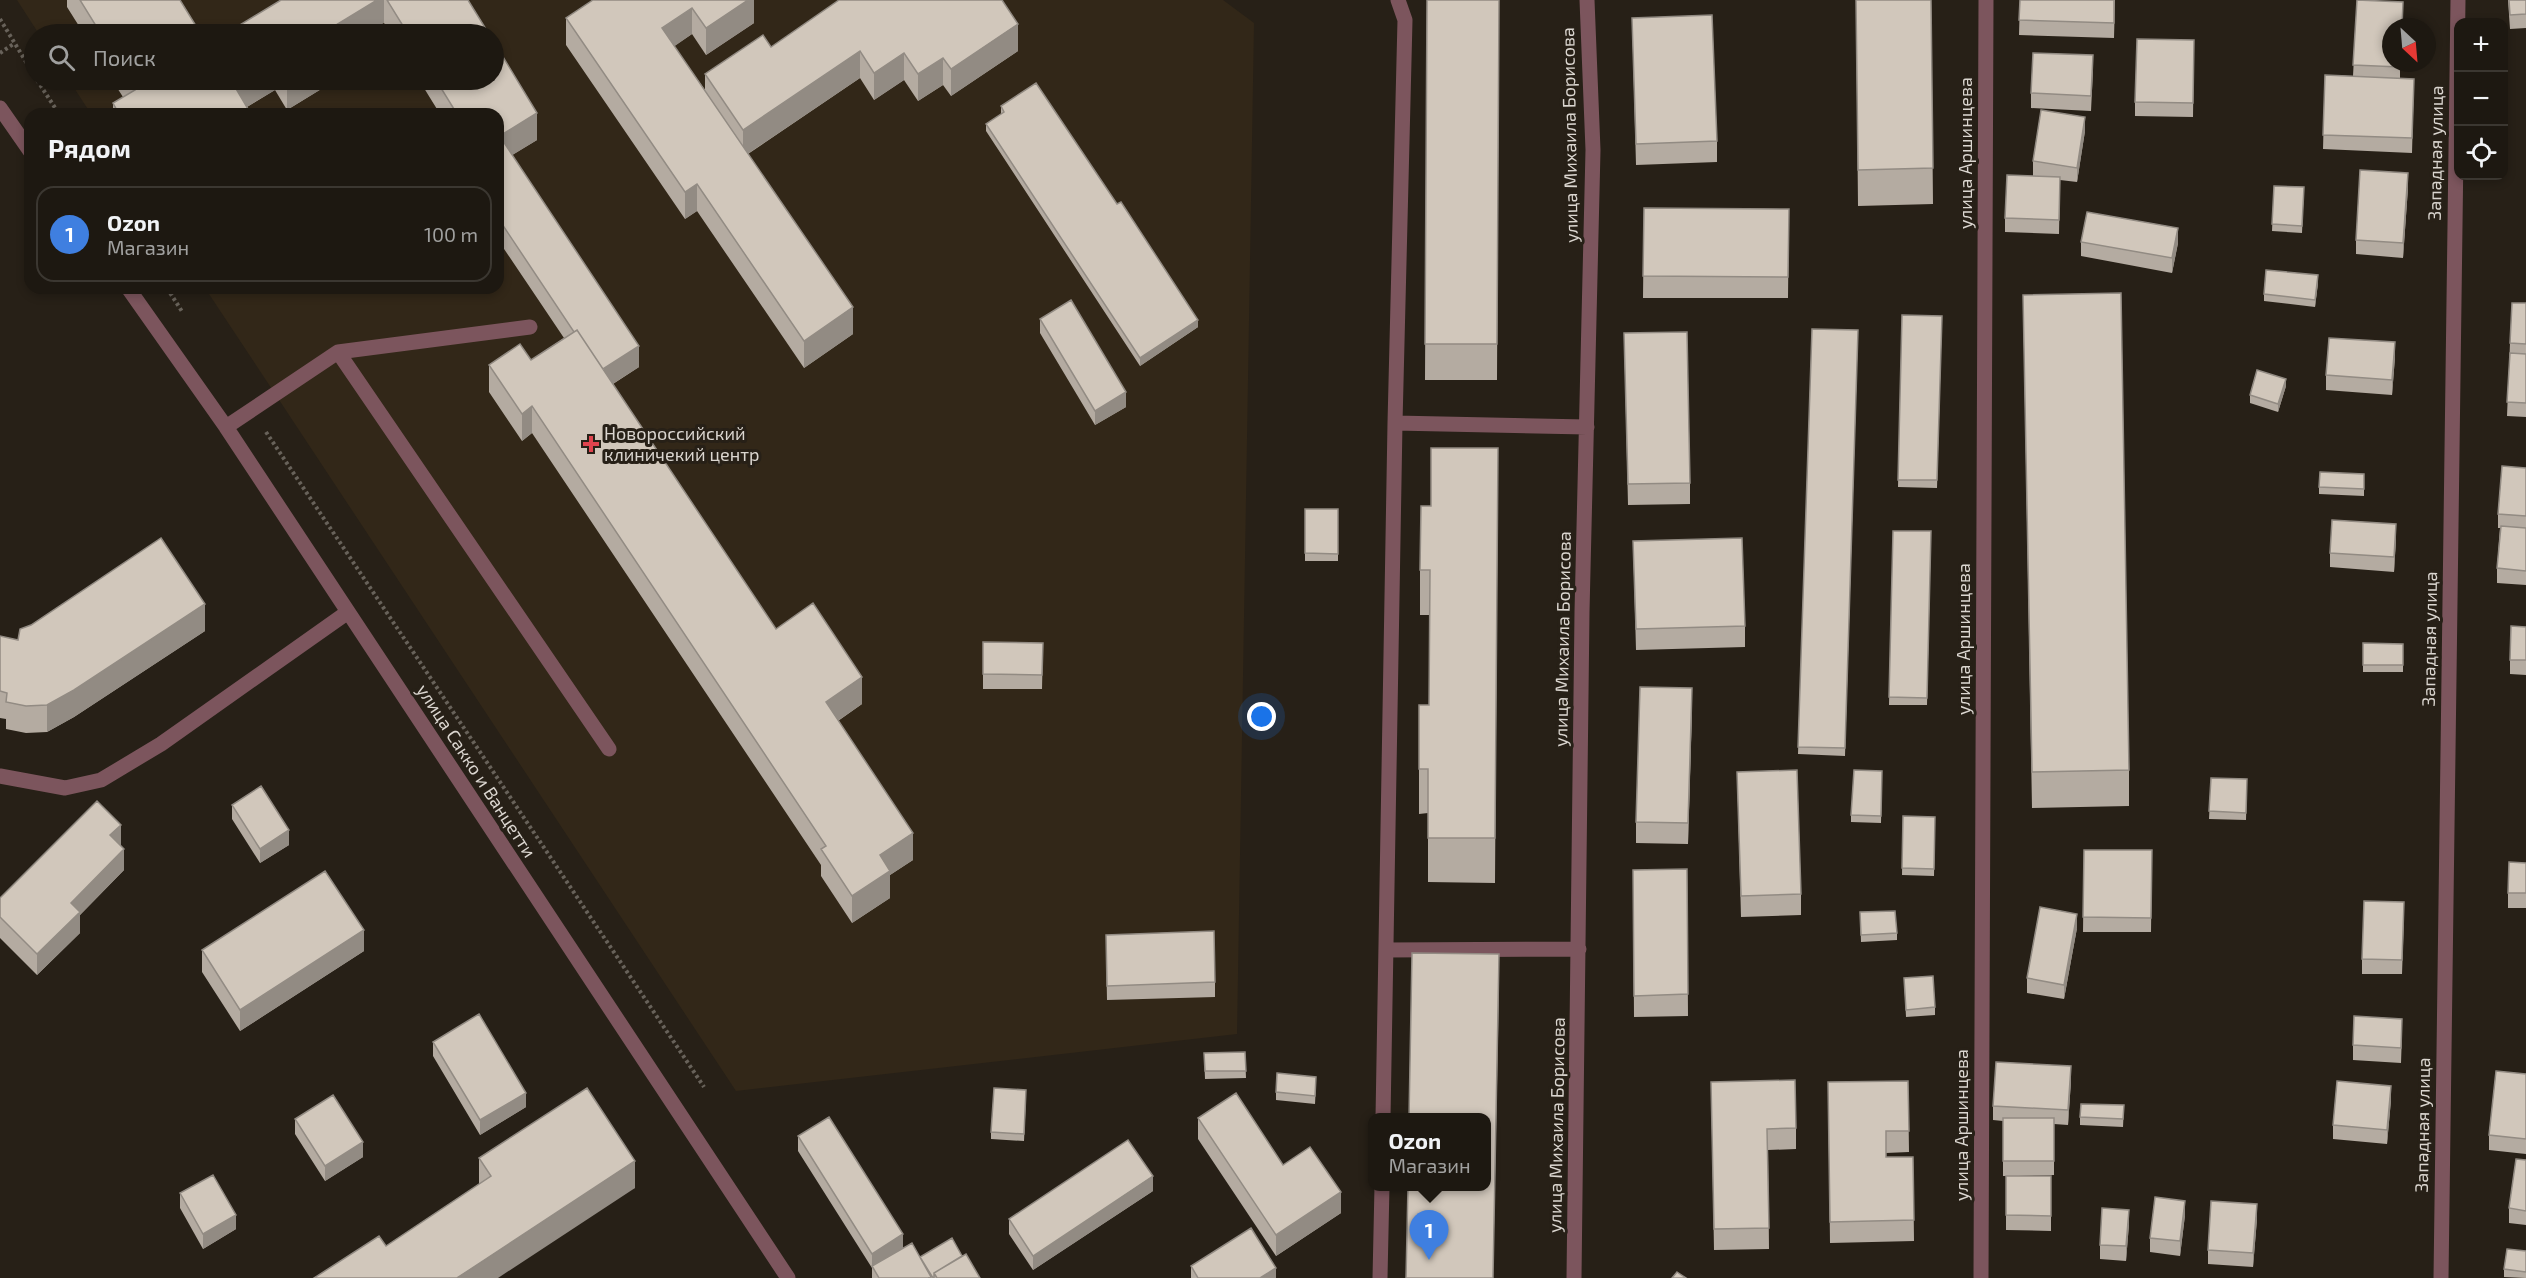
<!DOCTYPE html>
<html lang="ru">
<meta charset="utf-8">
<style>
:root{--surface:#1d1811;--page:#25211a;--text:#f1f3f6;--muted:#a0a09f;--line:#3b3731;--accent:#b6c149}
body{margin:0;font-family:"Exo 2",sans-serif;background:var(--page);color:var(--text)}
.controls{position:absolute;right:18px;top:18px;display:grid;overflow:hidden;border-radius:12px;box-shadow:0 3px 9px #0003}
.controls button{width:54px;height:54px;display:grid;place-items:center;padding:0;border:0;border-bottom:2px solid var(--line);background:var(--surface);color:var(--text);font:30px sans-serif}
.compass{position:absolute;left:2382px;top:18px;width:54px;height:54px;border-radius:50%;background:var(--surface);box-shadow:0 3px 9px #0003;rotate:154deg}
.you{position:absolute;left:1262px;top:717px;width:21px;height:21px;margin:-15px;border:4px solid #fff;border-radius:50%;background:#1a73e8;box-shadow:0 0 0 9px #1a73e833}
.badge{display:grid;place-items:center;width:39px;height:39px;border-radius:50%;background:var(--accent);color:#fff;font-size:20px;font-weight:700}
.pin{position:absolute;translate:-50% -50px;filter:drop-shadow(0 2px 3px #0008)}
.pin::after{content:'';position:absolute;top:32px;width:21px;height:18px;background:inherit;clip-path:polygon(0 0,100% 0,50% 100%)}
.popup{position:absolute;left:1368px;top:1113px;width:123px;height:78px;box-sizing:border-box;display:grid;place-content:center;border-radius:12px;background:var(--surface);filter:drop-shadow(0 2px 4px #0005);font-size:20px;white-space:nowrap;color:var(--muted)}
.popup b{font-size:22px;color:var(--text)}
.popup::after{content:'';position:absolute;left:50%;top:100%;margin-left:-12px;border:12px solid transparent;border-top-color:var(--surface)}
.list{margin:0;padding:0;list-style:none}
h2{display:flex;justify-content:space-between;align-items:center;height:78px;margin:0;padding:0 24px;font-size:26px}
h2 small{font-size:20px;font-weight:400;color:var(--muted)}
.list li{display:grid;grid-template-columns:39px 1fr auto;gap:18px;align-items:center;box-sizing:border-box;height:96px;margin:0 12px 12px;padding:0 12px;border:2px solid var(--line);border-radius:18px}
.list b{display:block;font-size:22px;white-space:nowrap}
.list p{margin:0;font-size:20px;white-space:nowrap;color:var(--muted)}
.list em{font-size:20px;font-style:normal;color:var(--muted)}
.icon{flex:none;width:33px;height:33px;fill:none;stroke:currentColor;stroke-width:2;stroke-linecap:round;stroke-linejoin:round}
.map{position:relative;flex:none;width:2526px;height:1278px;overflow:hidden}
.search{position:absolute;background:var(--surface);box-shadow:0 3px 9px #0003;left:24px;top:24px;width:480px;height:66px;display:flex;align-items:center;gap:15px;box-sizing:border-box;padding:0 21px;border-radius:33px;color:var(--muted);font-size:22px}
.panel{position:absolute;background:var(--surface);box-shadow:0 3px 9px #0003;left:24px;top:108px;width:480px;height:186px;border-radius:18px}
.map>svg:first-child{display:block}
.built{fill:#322718}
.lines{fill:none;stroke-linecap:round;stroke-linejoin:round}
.path{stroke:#68625a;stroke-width:4;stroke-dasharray:3 3;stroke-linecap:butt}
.minor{stroke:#7c555d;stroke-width:15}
.wall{fill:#b4aba1}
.shaded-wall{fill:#928b83}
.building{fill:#d1c7bb;stroke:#928b83;stroke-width:1.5}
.health-dot{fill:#e0444e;stroke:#272017;stroke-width:2}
.labels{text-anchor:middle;stroke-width:6;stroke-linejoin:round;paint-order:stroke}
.street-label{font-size:18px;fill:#dbd6d0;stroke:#272017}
.poi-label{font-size:18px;fill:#dbd6d0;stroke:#272017;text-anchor:start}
</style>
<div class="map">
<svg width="2526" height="1278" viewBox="0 0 2526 1278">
<rect width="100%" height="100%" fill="#272017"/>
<path class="built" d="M17 0H1223L1254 23 1237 1034 736 1091 205 288H498V114H91L69 80H494V34H39Z"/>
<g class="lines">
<path class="path" d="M0 19 34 75
M0 53 15 43
M37 80 59 114
M167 288 183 313
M266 432 704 1087"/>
<path class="minor" d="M0 108 30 151
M128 288 226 427 788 1278
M338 352 609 749
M1395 423 1587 427
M226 427 338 352 530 327
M0 776 65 788 101 780 161 744 348 612
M1386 950 1579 949
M1383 1118 1395 423 1405 20 1398 0
M1380 1278 1382 1186
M1574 1278 1582 612 1593 150 1587 0
M1981 1278 1986 0
M2441 1278 2458 0"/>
</g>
<path class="wall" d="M67 0H180L201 34H84L67 7Z
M281 0H468L489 34H391L384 23Z
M754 0V23L706 55 692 34 674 46 705 90V74L771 47 1018 51 951 96 943 85 918 101 904 80 874 100 860 78 748 154 853 334 804 368 697 211 685 219 566 45V18Z
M1427 0H1499L1497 380H1425Z
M1856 0H1931L1933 204 1858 206Z
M2020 0H2115L2114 38 2019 35Z
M2357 0 2403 2 2402 27H2391V63H2400V78L2414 79 2412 153 2323 149 2325 75 2353 76Z
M2508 0H2526V28L2510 29Z
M1632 18 1717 141V162L1636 165Z
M2194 40 2193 117 2135 116V102Z
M2093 70 2091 111 2031 108V93Z
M112 80H336L287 110 275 90 247 107 251 114H113V103L123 97Z
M419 80H494L537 140 512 155 639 367 613 384 776 629 862 704 838 721 913 860 890 875V898L852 923 821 876V865L532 433 522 441 489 392V365L531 360 564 338 498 240V114H440Z
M1001 106 1198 327 1140 366 986 131V124L1001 114Z
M2085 131 2077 182 2060 180 2059 234 2005 232V218L2033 176V161Z
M2274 186 2304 187 2302 233 2272 231Z
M2408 188 2403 258 2356 254V240Z
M1644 208 1789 209 1788 298H1643Z
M2081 242 2178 243 2172 273 2081 256Z
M2318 283 2315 307 2264 301V294Z
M2023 295 2129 770V806L2032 808Z
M2526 303V417L2507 416 2510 343Z
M1902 315 1942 316 1937 488 1898 487Z
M1040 319 1126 407 1095 425 1040 333Z
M1812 329 1858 330 1845 756 1798 754Z
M1624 333 1690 483V504L1628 505Z
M2395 357 2392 395 2326 390V375Z
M2286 386 2278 412 2250 403V395Z
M1498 448 1495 883 1428 882V813L1419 814V705H1429L1430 615H1420V570L1431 506Z
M2526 468V585L2497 583V568L2500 528H2498V514Z
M2364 474V496L2319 494V487Z
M1338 509V561H1305V553Z
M1893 531H1931L1927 705H1889Z
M2396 539 2394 572 2330 567V553Z
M1633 541 1745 626V647L1636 650Z
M2526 627V675L2510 674V660Z
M205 631 74 717 47 732 26 733 6 729V719L0 718V636L18 640Z
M983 642 1043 643 1042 689H983Z
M2363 643 2403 644V672H2363Z
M1692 709 1688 844 1636 843V822Z
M1882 771 1881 823 1851 822V815Z
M1737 772 1801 894V915L1741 917Z
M2211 778 2247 779 2246 820 2209 819Z
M232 805 289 845 260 863 232 819Z
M1903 816 1935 817 1934 876 1902 875Z
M121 845 124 870 80 915V933L37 975 0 938V898Z
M2084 850H2152L2151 932H2083Z
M2526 863V908H2508V893Z
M1687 869 1688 1016 1634 1017 1633 870Z
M1860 912 1897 933V940L1861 942Z
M2404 917 2402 974H2362V959Z
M2077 928 2064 999 2027 993V978Z
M1106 949 1215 982V997L1107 1000Z
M202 950 364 951 240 1031 202 972Z
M1904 978 1935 1007V1015L1906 1017Z
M2402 1034 2401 1063 2353 1060V1045Z
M433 1042 526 1107 480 1135 433 1056Z
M1245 1052 1246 1078 1205 1079 1204 1053Z
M2526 1074V1154L2489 1150V1135Z
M1908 1081 1909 1152 1886 1153V1157H1913L1914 1241 1830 1243 1828 1082Z
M2071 1081 2068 1125 2054 1124V1175L2018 1176H2051V1231L2006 1230V1176H2003V1121L1993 1120V1106Z
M1711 1082 1796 1128V1149L1768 1150 1769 1249 1714 1250Z
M1316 1084 1315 1104 1276 1100V1092Z
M1026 1098 1024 1141 991 1139V1132Z
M2391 1100 2387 1144 2333 1139V1125Z
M2124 1105 2123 1127 2080 1125V1117Z
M1198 1118 1283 1165 1341 1213 1276 1256 1198 1139Z
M295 1119 363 1157 325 1181 295 1134Z
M798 1136 903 1248 920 1258 962 1256 980 1278H872V1268L798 1151Z
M479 1158 635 1188 386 1246 479 1184Z
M2526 1160V1225L2509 1223V1208Z
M1153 1191 1033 1270 1009 1234V1219Z
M180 1193 236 1229 203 1249 180 1208Z
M2185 1215 2180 1256 2150 1252V1238Z
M2257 1219 2253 1267 2208 1264V1250Z
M2129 1224 2126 1261 2100 1259V1245Z
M2526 1251V1278L2504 1277V1269Z
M1191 1266 1276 1278H1191Z"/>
<path class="shaded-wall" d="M377 0H384V23L365 34H336V25Z
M748 0H754V23L706 55V28Z
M692 8V34L662 55V28Z
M1018 24V51L951 96V69Z
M860 51V78L743 157V130Z
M904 53V80L874 100V73Z
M943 58V85L918 101V74Z
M247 80H275V90L235 114V87Z
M292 80H336L287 110V83Z
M537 113V140L498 164V137Z
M2085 117V131L2077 182V168Z
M2408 173V188L2403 258V243Z
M697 184V211L685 219V192Z
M2178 228V243L2172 273V258Z
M2318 275V283L2315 307V300Z
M853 307V334L804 368V341Z
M1198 320V327L1140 366V358Z
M2395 342V357L2392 395V380Z
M639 346V367L600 392V371Z
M2286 379V386L2278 412V404Z
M1126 392V407L1095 425V411Z
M532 406V433L522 441V414Z
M2396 524V539L2394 572V557Z
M205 604V631L74 717 47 732V705Z
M862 677V704L826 729V702Z
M1692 688V709L1688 844V823Z
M121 825V846L110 835Z
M289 830V845L260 863V849Z
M913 833V860L890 875V898L852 923V896L880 855Z
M124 849V870L80 915V933L37 975V954L71 903Z
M2077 914V928L2064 999V985Z
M364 930V951L240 1031V1010Z
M1499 954V991L1493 1278Z
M2071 1066V1081L2068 1125V1110Z
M2391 1086V1100L2387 1144V1130Z
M526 1093V1107L480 1135V1120Z
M363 1142V1157L325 1181V1166Z
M635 1161V1188L498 1278H457Z
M1153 1176V1191L1033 1270V1256Z
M1341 1192V1213L1276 1256V1235Z
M2185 1201V1215L2180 1256V1241Z
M2257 1204V1219L2253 1267V1253Z
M2129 1210V1224L2126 1261V1246Z
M236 1215V1229L203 1249V1234Z
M903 1234V1249L872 1266V1268V1254Z
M1276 1268V1278H1260Z"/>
<path class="building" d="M80 0H180L201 34H101Z
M281 0H377L336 25 342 34H225Z
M387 0H468L489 34H408Z
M593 0H748L706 28 692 8 662 28 853 307 804 341 697 184 685 192 566 18Z
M839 0H1002L1018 24 951 69 943 58 918 74 904 53 874 73 860 51 743 130 705 74 763 35 771 47Z
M1427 0H1499L1497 344H1425Z
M1856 0H1931L1933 168 1858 170Z
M2020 0H2114V23L2019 20Z
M2357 0 2403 2 2402 27H2391V63H2400V67L2353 65Z
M2509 0H2526V14L2510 15Z
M1712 15 1717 141 1636 144 1632 18Z
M2137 39 2194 40 2193 103 2135 102Z
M494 42 537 113 498 137V114H457L436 80H494Z
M2033 53 2093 55 2091 96 2031 93Z
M2325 75 2414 79 2412 138 2323 135Z
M129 80H247L235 87 251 114H119L113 103 135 90Z
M1036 83 1117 204 1121 202 1198 320 1140 358 986 124 1004 112 1001 106Z
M2041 110 2085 117 2077 168 2033 161Z
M503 141 639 346 603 369 577 330 574 332 498 218V144Z
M2360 170 2408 173 2403 243 2356 240Z
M2007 175 2060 177 2059 220 2005 218Z
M2274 186 2304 187 2302 226 2272 224Z
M1644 208 1789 209 1788 277 1643 276Z
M2087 212 2178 228 2172 258 2081 242Z
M2266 270 2318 275 2315 300 2264 294Z
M2121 293 2129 770 2032 772 2023 295Z
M1071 300 1126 392 1095 411 1040 319Z
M2512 303H2526V344L2510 343Z
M1902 315 1942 316 1937 480H1898Z
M1812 329 1858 330 1845 748 1798 747Z
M577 330 776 629 813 603 862 677 826 702 913 833 880 855 890 871 852 896 821 849 826 846 532 406 522 414 489 365 520 344 531 360Z
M1687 332 1690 483 1628 484 1624 333Z
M2329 338 2395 342 2392 380 2326 375Z
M2510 353 2526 354V403L2507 402Z
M2257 370 2286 379 2278 404 2250 395Z
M1431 448H1498L1495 838H1428V769H1419V705H1429L1430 570H1420L1421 506H1431Z
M2502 466 2526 468V516L2498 514Z
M2320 472 2364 474V489L2319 487Z
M1305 509H1338V554L1305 553Z
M2332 520 2396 524 2394 557 2330 553Z
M2501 526 2526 528V571L2497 568Z
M1893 531H1931L1927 698 1889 697Z
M161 538 205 604 74 690 47 705 26 706 6 702 7 693 0 691V636L18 640 20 629 31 625Z
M1742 538 1745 626 1636 629 1633 541Z
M2511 626 2526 627V660H2510Z
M983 642 1043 643 1042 675 983 674Z
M2363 643 2403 644V665H2363Z
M1640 687 1692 688 1688 823 1636 822Z
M1797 770 1801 894 1741 896 1737 772Z
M1854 770 1882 771 1881 816 1851 815Z
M2211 778 2247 779 2246 813 2209 811Z
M261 786 289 830 260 849 232 805Z
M97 801 121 825 110 835 124 849 71 903 80 912 37 954 0 917V898Z
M1903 816 1935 817 1934 869 1902 868Z
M2084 850H2152L2151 918 2083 917Z
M2509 862 2526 863V893H2508Z
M1687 869 1688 994 1634 996 1633 870Z
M325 871 364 930 240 1010 202 950Z
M2364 901 2404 902 2402 960 2362 959Z
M2040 907 2077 914 2064 985 2027 978Z
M1895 911 1897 933 1861 935 1860 912Z
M1214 931 1215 982 1107 986 1106 935Z
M1412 953 1499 954 1493 1278H1406L1408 1186H1486V1118H1409Z
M1933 976 1935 1007 1906 1010 1904 978Z
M479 1014 526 1093 480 1120 433 1042Z
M2354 1016 2402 1019 2401 1048 2353 1045Z
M1245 1052 1246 1071H1205L1204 1053Z
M1996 1062 2071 1066 2068 1110 1993 1106Z
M2496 1071 2526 1074V1139L2489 1135Z
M1277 1073 1316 1077 1315 1096 1276 1092Z
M1795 1080 1796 1128 1767 1129 1769 1228 1714 1229 1711 1082Z
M1908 1081 1909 1131H1886V1157H1913L1914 1220 1830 1222 1828 1082Z
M2337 1081 2391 1086 2387 1130 2333 1125Z
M587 1088 635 1161 457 1278H314L379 1236 386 1246 491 1176 479 1158Z
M994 1088 1026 1090 1024 1134 991 1132Z
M1236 1093 1283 1165 1310 1147 1341 1192 1276 1235 1198 1118Z
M333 1095 363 1142 325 1166 295 1119Z
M2081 1104 2124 1105 2123 1119 2080 1117Z
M829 1117 903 1234 872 1254 798 1136Z
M2003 1118H2054V1161H2003Z
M1128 1140 1153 1176 1033 1256 1009 1219Z
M2516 1159 2526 1160V1211L2509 1208Z
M213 1175 236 1215 203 1234 180 1193Z
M2006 1176H2051V1216L2006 1215Z
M2155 1197 2185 1201 2180 1241 2150 1238Z
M2211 1201 2257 1204 2253 1253 2208 1250Z
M2102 1208 2129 1210 2126 1246 2100 1245Z
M1251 1228 1276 1268 1260 1278H1198L1191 1266Z
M952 1238 962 1256 934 1273V1278H933L920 1257Z
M912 1243 931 1277 928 1278H879L872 1266Z
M2507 1249 2526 1251V1272L2504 1269Z
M966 1254 980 1278H937L934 1273Z
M1677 1272 1686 1278H1672Z"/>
<path class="health-dot" d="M588 435h6v6h6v6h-6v6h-6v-6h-6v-6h6z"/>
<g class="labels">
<g class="street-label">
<text transform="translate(1570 135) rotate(-91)" y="6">улица Михаила Борисова</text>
<text transform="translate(1966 153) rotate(-90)" y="6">улица Аршинцева</text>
<text transform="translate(2436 153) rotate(-89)" y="6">Западная улица</text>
<text transform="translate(1563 639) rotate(-89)" y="6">улица Михаила Борисова</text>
<text transform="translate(1964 639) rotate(-90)" y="6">улица Аршинцева</text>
<text transform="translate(2430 639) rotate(-89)" y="6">Западная улица</text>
<text transform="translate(476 771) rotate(57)" y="6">улица Сакко и Ванцетти</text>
<text transform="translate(1557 1125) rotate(-89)" y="6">улица Михаила Борисова</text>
<text transform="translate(1962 1125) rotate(-90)" y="6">улица Аршинцева</text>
<text transform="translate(2423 1125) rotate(-89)" y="6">Западная улица</text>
</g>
<g class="poi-label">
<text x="604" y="440">Новороссийский<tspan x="604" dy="21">клиничекий центр</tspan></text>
</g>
</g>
</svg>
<div class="controls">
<button>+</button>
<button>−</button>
<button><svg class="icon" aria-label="locate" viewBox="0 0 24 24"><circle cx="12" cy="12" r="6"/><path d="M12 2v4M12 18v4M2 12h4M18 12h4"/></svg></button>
</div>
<svg class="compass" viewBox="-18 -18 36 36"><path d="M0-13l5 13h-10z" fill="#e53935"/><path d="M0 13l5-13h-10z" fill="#a0a09f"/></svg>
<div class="you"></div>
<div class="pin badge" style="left:1429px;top:1260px;background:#3f7fe0">1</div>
<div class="popup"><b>Ozon</b>Магазин</div>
<div class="search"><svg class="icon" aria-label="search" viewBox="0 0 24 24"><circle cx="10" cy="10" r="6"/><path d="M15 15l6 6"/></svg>Поиск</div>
<section class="panel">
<h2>Рядом<small></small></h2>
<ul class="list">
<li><span class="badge" style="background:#3f7fe0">1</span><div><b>Ozon</b><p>Магазин</p></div><em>100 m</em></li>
</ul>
</section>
</div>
